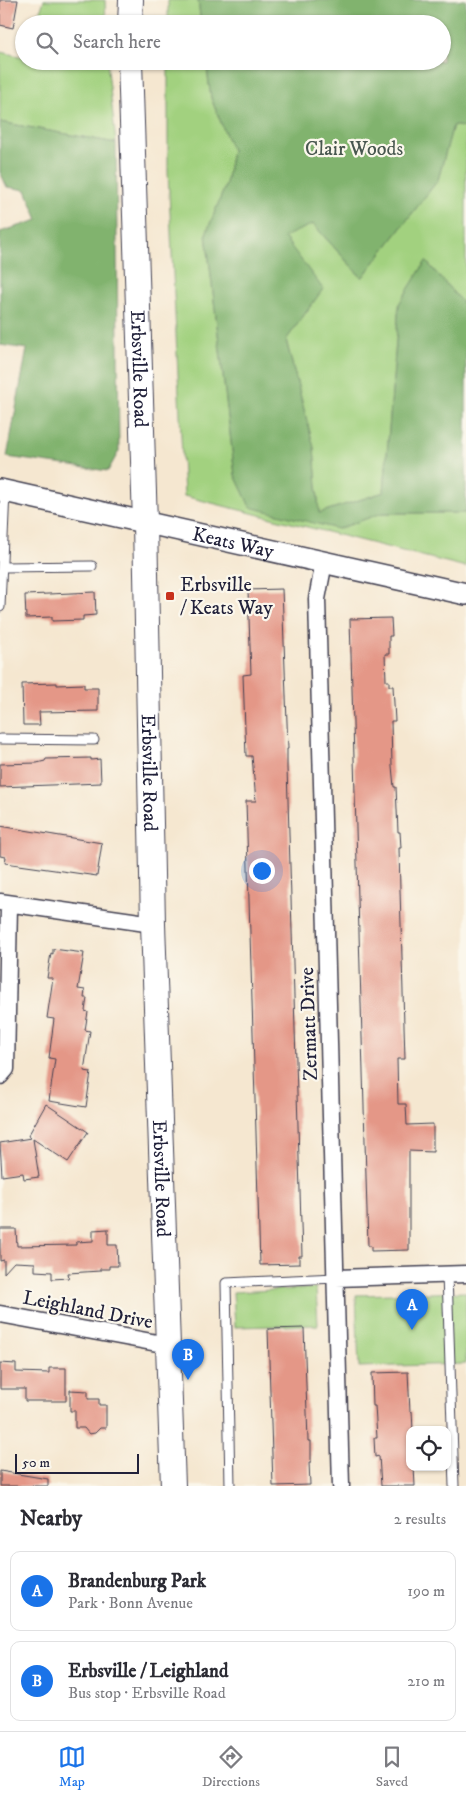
<!DOCTYPE html>
<meta charset="utf-8">
<style>
:root{--surface:#fff;--page:#f7f7f7;--text:#2b2b33;--muted:#7c7c81;--line:#e1e1e2;--accent:#1a73e8}
body{margin:0;font-family:"IM FELL DW Pica",serif;background:var(--page);color:var(--text)}
.controls{position:absolute;right:15px;bottom:15px;display:grid;overflow:hidden;border-radius:10px;box-shadow:0 1px 4px #0004}
.controls button{width:45px;height:45px;display:grid;place-items:center;padding:0;border:0;border-bottom:1px solid var(--line);background:var(--surface);color:var(--text);font:25px sans-serif}
.scale{position:absolute;left:15px;bottom:12px;width:124px;box-sizing:border-box;padding-left:5px;border:2px solid #22223b;border-top:0;font-size:14px;line-height:18px;white-space:nowrap;color:#22223b;-webkit-text-stroke:4px #fbf7ec;paint-order:stroke}
.you{position:absolute;left:261px;top:870px;width:18px;height:18px;margin:-12px;border:4px solid #fff;border-radius:50%;background:#1a73e8;box-shadow:0 0 0 8px #1a73e833}
.badge{display:grid;place-items:center;width:32px;height:32px;border-radius:50%;background:var(--accent);color:#fff;font-size:16px;font-weight:700}
.pin{position:absolute;translate:-50% -41px;filter:drop-shadow(0 1px 2px #0008)}
.pin::after{content:'';position:absolute;top:26px;width:18px;height:15px;background:inherit;clip-path:polygon(0 0,100% 0,50% 100%)}
.list{margin:0;padding:0;list-style:none}
h2{display:flex;justify-content:space-between;align-items:center;height:65px;margin:0;padding:0 20px;font-size:21px}
h2 small{font-size:16px;font-weight:400;color:var(--muted)}
.list li{display:grid;grid-template-columns:32px 1fr auto;gap:15px;align-items:center;box-sizing:border-box;height:80px;margin:0 10px 10px;padding:0 10px;border:1px solid var(--line);border-radius:10px}
.list b{display:block;font-size:19px;white-space:nowrap}
.list p{margin:0;font-size:16px;white-space:nowrap;color:var(--muted)}
.list em{font-size:16px;font-style:normal;color:var(--muted)}
.icon{flex:none;width:28px;height:28px;fill:none;stroke:currentColor;stroke-width:2;stroke-linecap:round;stroke-linejoin:round}
.map{position:relative;flex:none;width:466px;height:1486px;overflow:hidden}
.search{position:absolute;background:var(--surface);box-shadow:0 1px 4px #0004;left:15px;right:15px;top:15px;height:55px;display:flex;align-items:center;gap:12px;box-sizing:border-box;padding:0 18px;border-radius:28px;color:var(--muted);font-size:19px}
.sheet{height:245px;background:var(--surface)}
nav{display:flex;justify-content:space-around;align-items:center;box-sizing:border-box;height:70px;border-top:1px solid var(--line);background:var(--surface);font-size:14px;color:var(--muted)}
nav a{display:grid;justify-items:center;gap:2px}
nav .on{color:var(--accent)}
.map>svg:first-child{display:block}
.green{fill:#a2d17f;stroke:#627a5d}
.forest{fill:#81b36e;stroke:#526a54}
.building{fill:#e49787}
.lines{fill:none;stroke-linecap:round;stroke-linejoin:round}
.service-casing{stroke:#424051;stroke-width:11}
.minor-casing{stroke:#424051;stroke-width:19}
.tertiary-casing{stroke:#424051;stroke-width:24}
.secondary-casing{stroke:#424051;stroke-width:26}
.service{stroke:#fff;stroke-width:9}
.minor{stroke:#fff;stroke-width:16}
.tertiary{stroke:#fff;stroke-width:21}
.secondary{stroke:#fff;stroke-width:24}
.poi-dot{fill:#c8321e;stroke:#fbf7ec;stroke-width:2}
.labels{text-anchor:middle;stroke-width:4.5;stroke-linejoin:round;paint-order:stroke}
.park-label{font-size:20px;fill:#48574f;stroke:#fbf7ec}
.street-label{font-size:20px;fill:#22223b;stroke:#fbf7ec}
.poi-label{font-size:20px;fill:#22223b;stroke:#fbf7ec;text-anchor:start}
</style>
<div class="map">
<svg width="466" height="1486" viewBox="0 0 466 1486">
<rect width="100%" height="100%" fill="#fbf7ec"/>
<filter id="ink" filterUnits="userSpaceOnUse"><feTurbulence type="fractalNoise" baseFrequency=".02" numOctaves="2"/><feDisplacementMap in="SourceGraphic" scale="10" xChannelSelector="R" yChannelSelector="G"/><feConvolveMatrix kernelMatrix="1 2 1 2 8 2 1 2 1" color-interpolation-filters="sRGB"/></filter>
<filter id="wash" filterUnits="userSpaceOnUse"><feTurbulence type="fractalNoise" baseFrequency=".0096" numOctaves="4" result="noise"/><feDisplacementMap in="SourceGraphic" scale="20" xChannelSelector="R" yChannelSelector="G"/><feGaussianBlur stdDeviation="1.12" result="paint"/><feColorMatrix in="noise" values="0 0 0 0 0 0 0 0 0 0 0 0 0 0 0 0 0 1.4 0 .05"/><feComposite in="paint" operator="in"/></filter>
<g filter="url(#wash)">
<rect width="100%" height="100%" fill="#f5e7d0"/>
<path class="green" d="M44 0H105L106 24H36Z
M168 0H198L201 24H168Z
M0 52 24 57V61H107L116 143 0 122Z
M168 61H206L211 98 232 150 226 184 206 234 235 475 250 506 338 529 381 513H466V567L184 496 168 172Z
M453 125 466 128V307L426 262 399 304 384 492 319 513 314 448 286 340 322 289 283 237 313 224 362 278 438 180Z
M316 1288 318 1325 235 1327 233 1292Z
M466 1292V1364L359 1367 356 1295Z"/>
<path class="forest" d="M198 0H466V128L453 125 438 180 362 278 313 224 284 237 323 289 286 340 314 448 319 513 384 492 399 304 426 261 466 307V513H382L338 529 250 507 235 475 206 234 226 184 232 150 211 98 206 61H442V24H201Z
M0 122 116 143 119 451 108 471 7 457 27 349 0 345V232L38 220 26 190 7 187 0 172Z"/>
<g id="blocks">
<path class="building" d="M0 0H18L13 28 0 25Z
M282 589 288 749H287V768L302 1256H299V1264L260 1265 246 801H256L252 756H246L243 675 251 674 248 590Z
M95 592 96 615 83 616V620L52 621V617L26 618 25 595Z
M391 618 392 636H389V654H385L386 681H389V686H393L395 721H391L392 766 394 787H396L398 832H400L401 848H399L400 890 404 1026 405 1059H397L398 1104H406L407 1125 433 1124V1152L409 1151V1250L371 1251V1246H368L350 619Z
M57 683V685L84 684V688H98V711L39 712 40 725H23L22 684Z
M91 758V760L100 759 101 783 0 787V764L37 763 45 761 46 759Z
M0 826 102 843 97 876 5 863 6 857 0 856Z
M53 949 84 953 78 989 85 990 84 998H87L85 1011 88 1012 85 1030 90 1031 84 1071 91 1072 86 1107 49 1101 55 1059 49 1058 54 1019 47 1018 53 978H47L51 953 53 954Z
M46 1104 88 1132 68 1162 33 1139 39 1177 24 1179 23 1173 2 1176 0 1143 31 1138 28 1136Z
M0 1229H16L17 1246 76 1245V1242L93 1241V1230L108 1229V1245H117L118 1266H109V1269H100V1271L68 1273 69 1278 52 1279V1272L35 1271V1263L14 1262 4 1273V1260L0 1261Z
M304 1328 308 1441H311V1462H309L310 1485 273 1486 268 1329Z
M0 1363 16 1364V1372L49 1373V1368H66V1401H25V1389H0Z
M408 1372 410 1412 412 1411 413 1430H410V1467H414L415 1486H381L379 1456 375 1457 374 1438H377L375 1406H373L372 1373Z
M70 1390 88 1391V1399H99V1405H106V1428H100L95 1433 89 1434 84 1428H75V1411H70Z
M0 1471 48 1479V1486H0Z"/>
</g>
</g>
<g filter="url(#ink)">
<use href="#blocks" fill-opacity="0" stroke="#424051" stroke-width="1"/>
<g class="lines">
<defs>
<path id="service" d="M3 567 92 566
M0 607 5 491
M0 739 94 740
M447 1274 454 1486
M230 1486 226 1283 336 1278"/>
<path id="minor" d="M324 562 317 599 341 1486
M0 902 153 924
M0 1076 6 1069 9 904
M336 1278 466 1274
M0 1314 168 1345"/>
<g id="tertiary">
<path id="s1" d="M0 490 466 594"/>
</g>
<g id="secondary">
<path d="M130 24 131 0"/>
<path id="s2" d="M130 61 145 523 153 924 173 1486"/>
</g>
</defs>
<use href="#service" class="service-casing"/>
<use href="#minor" class="minor-casing"/>
<use href="#tertiary" class="tertiary-casing"/>
<use href="#secondary" class="secondary-casing"/>
<use href="#service" class="service"/>
<use href="#minor" class="minor"/>
<use href="#tertiary" class="tertiary"/>
<use href="#secondary" class="secondary"/>
</g>
</g>
<rect class="poi-dot" x="165" y="591" width="10" height="10" rx="2.5"/>
<g class="labels">
<g class="park-label">
<text x="354" y="155">Clair Woods</text>
</g>
<g class="street-label">
<text dy="7" stroke="none"><textPath href="#s2" startOffset="308">Erbsville Road</textPath></text>
<text dy="7" stroke="none"><textPath href="#s1" startOffset="239">Keats Way</textPath></text>
<text dy="7" stroke="none"><textPath href="#s2" startOffset="712">Erbsville Road</textPath></text>
<text transform="translate(308 1024) rotate(-92)" y="7">Zermatt Drive</text>
<text dy="7" stroke="none"><textPath href="#s2" startOffset="1118">Erbsville Road</textPath></text>
<text transform="translate(88 1309) rotate(11)" y="7">Leighland Drive</text>
</g>
<g class="poi-label">
<text x="180" y="591">Erbsville<tspan x="180" dy="23">/ Keats Way</tspan></text>
</g>
</g>
</svg>
<div class="controls">
<button><svg class="icon" aria-label="locate" viewBox="0 0 24 24"><circle cx="12" cy="12" r="6"/><path d="M12 2v4M12 18v4M2 12h4M18 12h4"/></svg></button>
</div>
<div class="scale">50 m</div>
<div class="you"></div>
<div class="pin badge" style="left:412px;top:1330px">A</div>
<div class="pin badge" style="left:188px;top:1380px">B</div>
<div class="search"><svg class="icon" aria-label="search" viewBox="0 0 24 24"><circle cx="10" cy="10" r="6"/><path d="M15 15l6 6"/></svg>Search here</div>
</div>
<section class="sheet">
<h2>Nearby<small>2 results</small></h2>
<ul class="list">
<li><span class="badge">A</span><div><b>Brandenburg Park</b><p>Park · Bonn Avenue</p></div><em>190 m</em></li>
<li><span class="badge">B</span><div><b>Erbsville / Leighland</b><p>Bus stop · Erbsville Road</p></div><em>210 m</em></li>
</ul>
</section>
<nav>
<a class="on"><svg class="icon" aria-label="map" viewBox="0 0 24 24"><path d="M3 6l6-2 6 2 6-2v14l-6 2-6-2-6 2zM9 4v14M15 6v14"/></svg>Map</a>
<a><svg class="icon" aria-label="directions" viewBox="0 0 24 24"><path d="M12 3l9 9-9 9-9-9zM9 14v-3h6M13 9l2 2-2 2"/></svg>Directions</a>
<a><svg class="icon" aria-label="saved" viewBox="0 0 24 24"><path d="M7 4h10v16l-5-4-5 4z"/></svg>Saved</a>
</nav>
